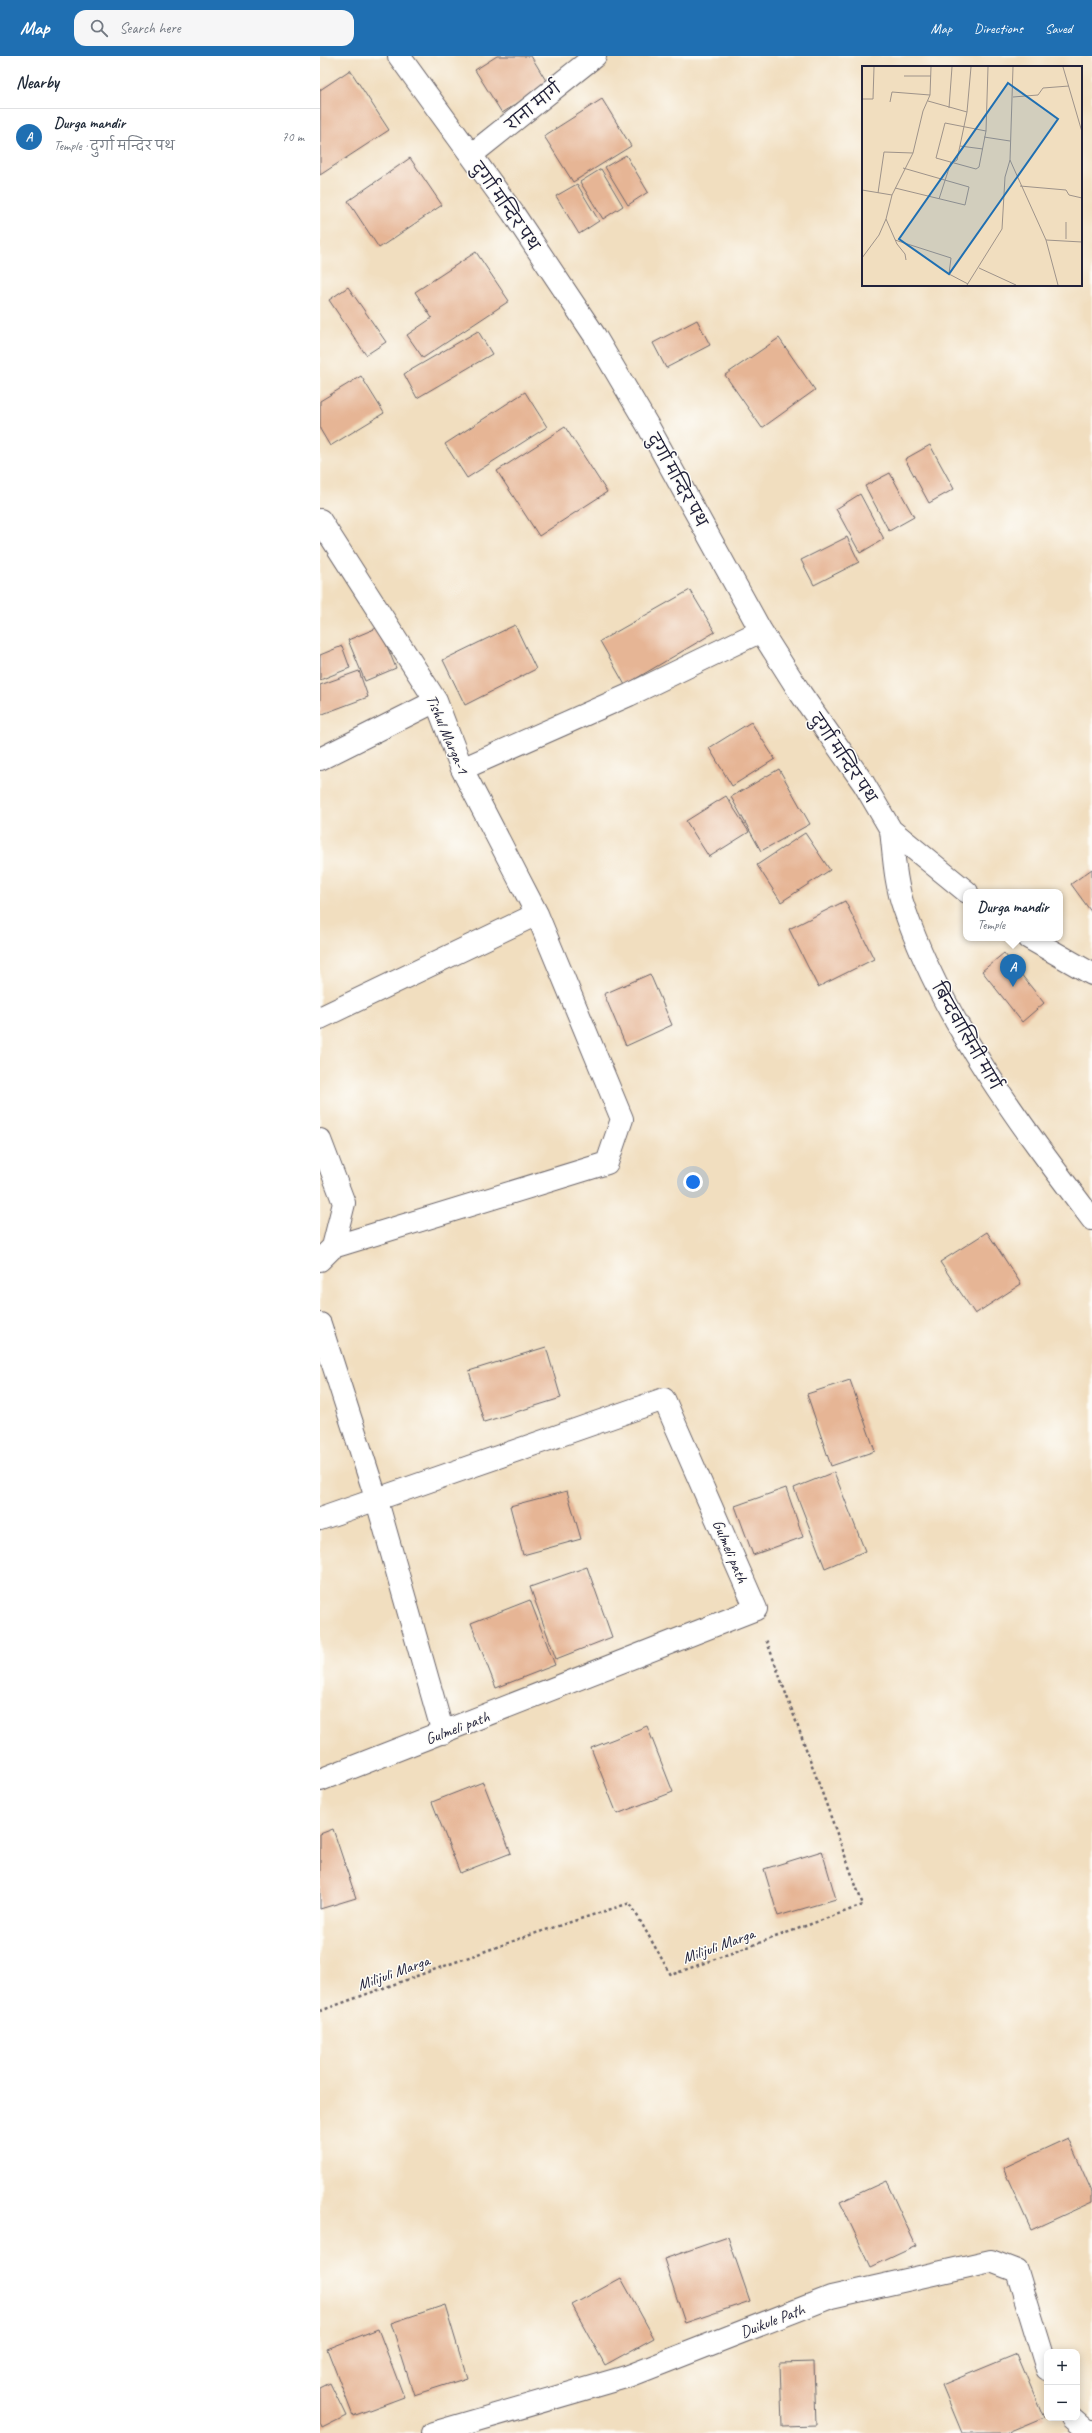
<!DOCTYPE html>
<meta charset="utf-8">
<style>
:root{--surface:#fff;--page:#f6f6f7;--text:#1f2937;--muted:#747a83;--line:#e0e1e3;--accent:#1f6fb2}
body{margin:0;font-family:Caveat,"Playpen Sans Deva",sans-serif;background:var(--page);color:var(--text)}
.controls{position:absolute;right:12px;bottom:12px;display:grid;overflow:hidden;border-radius:8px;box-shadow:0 2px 10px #0003}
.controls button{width:36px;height:36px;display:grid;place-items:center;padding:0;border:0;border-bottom:1px solid var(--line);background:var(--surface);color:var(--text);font:20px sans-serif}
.you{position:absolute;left:373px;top:1126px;width:14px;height:14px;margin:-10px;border:3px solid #fff;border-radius:50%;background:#1a73e8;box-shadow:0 0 0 6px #1a73e833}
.badge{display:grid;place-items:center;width:26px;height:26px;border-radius:50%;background:var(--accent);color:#fff;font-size:13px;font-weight:700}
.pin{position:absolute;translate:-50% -33px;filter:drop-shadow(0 1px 2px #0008)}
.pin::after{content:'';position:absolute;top:21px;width:14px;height:12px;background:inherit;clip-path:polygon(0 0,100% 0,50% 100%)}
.popup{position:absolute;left:643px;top:833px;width:100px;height:52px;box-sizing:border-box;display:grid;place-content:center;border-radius:8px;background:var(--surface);filter:drop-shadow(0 1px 3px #0005);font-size:13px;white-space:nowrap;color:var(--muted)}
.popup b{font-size:15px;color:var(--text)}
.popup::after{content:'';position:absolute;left:50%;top:100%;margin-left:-8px;border:8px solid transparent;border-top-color:var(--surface)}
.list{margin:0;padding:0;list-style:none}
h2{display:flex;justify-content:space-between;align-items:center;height:52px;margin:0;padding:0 16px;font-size:17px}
h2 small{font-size:13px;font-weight:400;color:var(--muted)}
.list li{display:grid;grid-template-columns:26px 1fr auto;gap:12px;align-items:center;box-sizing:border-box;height:56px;padding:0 16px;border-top:1px solid var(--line)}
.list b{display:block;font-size:15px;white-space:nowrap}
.list p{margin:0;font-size:13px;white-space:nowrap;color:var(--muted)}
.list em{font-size:13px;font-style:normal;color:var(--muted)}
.icon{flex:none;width:22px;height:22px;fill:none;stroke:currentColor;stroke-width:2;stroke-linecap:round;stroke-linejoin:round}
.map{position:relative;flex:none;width:772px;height:2377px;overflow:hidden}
header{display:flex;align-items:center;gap:24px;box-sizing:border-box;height:56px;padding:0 20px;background:var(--accent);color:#fff}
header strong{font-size:19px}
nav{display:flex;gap:22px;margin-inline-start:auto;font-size:14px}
.search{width:280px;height:36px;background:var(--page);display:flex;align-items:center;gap:10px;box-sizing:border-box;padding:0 14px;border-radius:12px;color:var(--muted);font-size:15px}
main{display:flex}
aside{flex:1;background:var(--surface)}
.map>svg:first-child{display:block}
.building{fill:#e6b595}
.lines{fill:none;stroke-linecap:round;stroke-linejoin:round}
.minor-casing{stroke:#6a6469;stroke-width:24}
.path{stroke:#6a6469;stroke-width:2.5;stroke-dasharray:3 3;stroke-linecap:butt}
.minor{stroke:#fff;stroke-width:22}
.labels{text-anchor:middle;stroke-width:3;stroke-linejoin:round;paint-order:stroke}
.street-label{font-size:16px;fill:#22223b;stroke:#fdfcf7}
.inset-road{fill:none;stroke:#9e938a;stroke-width:1}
.view{fill:#1f6fb2;fill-opacity:0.15;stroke:#1f6fb2;stroke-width:2}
.inset-edge{fill:none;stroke:#22223b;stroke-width:2}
</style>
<header>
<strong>Map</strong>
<div class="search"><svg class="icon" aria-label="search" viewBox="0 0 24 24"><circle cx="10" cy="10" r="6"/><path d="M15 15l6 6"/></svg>Search here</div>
<nav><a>Map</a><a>Directions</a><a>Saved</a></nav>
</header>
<main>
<aside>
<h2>Nearby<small></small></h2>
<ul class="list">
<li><span class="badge">A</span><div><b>Durga mandir</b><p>Temple · दुर्गा मन्दिर पथ</p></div><em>70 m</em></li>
</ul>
</aside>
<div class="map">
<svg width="772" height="2377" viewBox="0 0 772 2377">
<rect width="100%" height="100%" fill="#fdfcf7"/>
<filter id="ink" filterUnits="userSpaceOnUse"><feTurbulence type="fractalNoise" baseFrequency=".025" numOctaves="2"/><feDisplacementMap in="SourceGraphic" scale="8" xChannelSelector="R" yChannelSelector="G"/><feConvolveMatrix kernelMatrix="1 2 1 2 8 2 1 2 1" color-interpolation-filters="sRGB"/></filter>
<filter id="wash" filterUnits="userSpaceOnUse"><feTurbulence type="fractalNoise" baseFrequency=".012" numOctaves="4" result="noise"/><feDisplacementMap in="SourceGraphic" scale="16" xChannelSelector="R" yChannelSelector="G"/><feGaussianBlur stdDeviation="0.9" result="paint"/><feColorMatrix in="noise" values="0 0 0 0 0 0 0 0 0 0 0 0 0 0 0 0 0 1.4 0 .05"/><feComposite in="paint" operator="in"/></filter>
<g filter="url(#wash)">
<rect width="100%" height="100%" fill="#f1debf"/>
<g id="blocks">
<path class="building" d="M177 0H211L228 28 182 57 155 14Z
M30 14 69 74 0 119V34Z
M282 43 311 90 253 126 224 80Z
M306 99 328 136 308 149 285 111Z
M90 102 122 149 59 192 28 145Z
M281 113 303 150 283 163 260 126Z
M257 128 279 165 259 178 236 140Z
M156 196 189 245 103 302 87 279 112 262 95 236Z
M28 231 66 286 46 299 9 244Z
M377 264 390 289 346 312 333 287Z
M158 275 172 298 97 342 84 318Z
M459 282 495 334 442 372 405 319Z
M41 320 64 357 10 390 0 373V345Z
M205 336 227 371 147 422 125 388Z
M245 371 287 436 219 480 177 415Z
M610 389 634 433 609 447 585 403Z
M570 417 594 461 569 475 545 430Z
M540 438 564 483 540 497 516 453Z
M527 481 539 506 494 529 481 504Z
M370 534 395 576 305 629 280 585Z
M195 569 216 613 145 649 123 604Z
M59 571 76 612 45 625 28 584Z
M22 590 30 612 0 624V599Z
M39 615 48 641 0 659V629Z
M431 666 455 703 412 730 389 692Z
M459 713 490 768 441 795 411 741Z
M406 740 429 776 389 801 366 765Z
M485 777 510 814 461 846 437 809Z
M772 813V857L751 828Z
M525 845 554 903 498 931 469 873Z
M684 897 724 947 702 966 662 915Z
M330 918 352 969 306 990 284 938Z
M667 1176 701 1228 655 1258 620 1206Z
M226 1291 241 1342 164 1366 149 1315Z
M530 1324 555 1395 511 1410 487 1338Z
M514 1416 545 1495 505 1512 474 1432Z
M466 1432 483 1481 433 1499 415 1450Z
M247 1435 261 1483 203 1499 190 1450Z
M267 1511 292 1581 236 1603 210 1531Z
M210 1544 235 1609 176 1632 151 1567Z
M327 1670 353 1736 297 1758 271 1692Z
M163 1726 191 1797 140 1817 112 1746Z
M13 1773 36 1842 0 1853V1778Z
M502 1795 516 1843 458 1860 444 1813Z
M748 2082 772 2136V2146L711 2174 683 2112Z
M566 2125 596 2190 551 2211 520 2146Z
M408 2181 430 2245 365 2267 344 2203Z
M301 2222 334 2282 285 2309 252 2249Z
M125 2249 147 2322 94 2339 71 2267Z
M58 2273 84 2341 33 2360 7 2293Z
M697 2298 724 2362 688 2377H642L622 2329Z
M494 2306 496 2369 462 2370 460 2307Z
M10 2327 26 2360 2 2372 0 2367V2332Z"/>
</g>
</g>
<g filter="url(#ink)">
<use href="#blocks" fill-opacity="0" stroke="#6a6469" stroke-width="1"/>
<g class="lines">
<defs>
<path id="minor" d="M79 0 193 157 275 280 328 370 441 575 481 638 544 728 571 774 647 836
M151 99 275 0
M0 464 116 645 142 713 217 858 302 1063 287 1107 13 1191 0 1204
M0 703 116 645
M142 713 309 639 441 575
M571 774C574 800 575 827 584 852 623 966 700 1068 772 1163
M709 882 772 918
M0 962 217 858
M0 1084 24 1147 13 1191
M0 1268 57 1445 123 1677
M0 1463 344 1343 436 1553 0 1724
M752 2362 767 2375H772
M113 2377 309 2320 511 2241 671 2205 697 2215 727 2313"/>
</defs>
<use href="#minor" class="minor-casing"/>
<path class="path" d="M0 1955 210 1879 310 1847 351 1919 543 1849 446 1583"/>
<use href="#minor" class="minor"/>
</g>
</g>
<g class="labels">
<g class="street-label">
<text transform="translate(213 50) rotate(-39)" y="6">राना मार्ग</text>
<text transform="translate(186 150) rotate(55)" y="6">दुर्गा मन्दिर पथ</text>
<text transform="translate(358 424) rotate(61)" y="6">दुर्गा मन्दिर पथ</text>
<text transform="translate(128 678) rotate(67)" y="6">Tishul Marga-1</text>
<text transform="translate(524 702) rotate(56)" y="6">दुर्गा मन्दिर पथ</text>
<text transform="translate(647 980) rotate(60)" y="6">बिन्दवासिनी मार्ग</text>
<text transform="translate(411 1495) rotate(67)" y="6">Gulmeli path</text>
<text transform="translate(137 1671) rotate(-21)" y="6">Gulmeli path</text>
<text transform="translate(398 1889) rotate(-20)" y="6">Milijuli Marga</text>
<text transform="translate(73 1916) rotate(-20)" y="6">Milijuli Marga</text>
<text transform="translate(452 2264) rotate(-21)" y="6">Duikule Path</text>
</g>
</g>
<g transform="translate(542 10)">
<rect width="220" height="220" fill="#f1debf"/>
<path class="inset-road" d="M151 1 148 94 184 174 196 219M201 1 220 66M42 10H69M151 31 176 29 181 22 207 20M0 33H11L12 1M66 35 105 46M28 36 30 26 68 29M87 42 90 1M124 65 83 57 74 92 114 103 117 101 124 65 126 1M122 71 148 75M98 80 121 83M92 96 95 94 105 46 109 1M158 120 204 124 207 129 220 132M33 122 103 139 107 121 41 102M0 124 30 129M16 127 22 86 51 87M77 133 89 96M24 153 35 178 43 188 44 194M204 156V173M33 174 89 192 87 208 106 218M184 174 220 176M0 192 17 169 24 153 30 129 51 87 61 45 68 29 69 1M117 202 154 219M105 219 140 163 143 111 148 94"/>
<path class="view" d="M146 17 196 53 87 208 37 173Z"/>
<rect width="220" height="220" class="inset-edge"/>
</g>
</svg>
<div class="controls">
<button>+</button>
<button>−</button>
</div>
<div class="you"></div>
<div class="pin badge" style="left:693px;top:931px">A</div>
<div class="popup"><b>Durga mandir</b>Temple</div>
</div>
</main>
